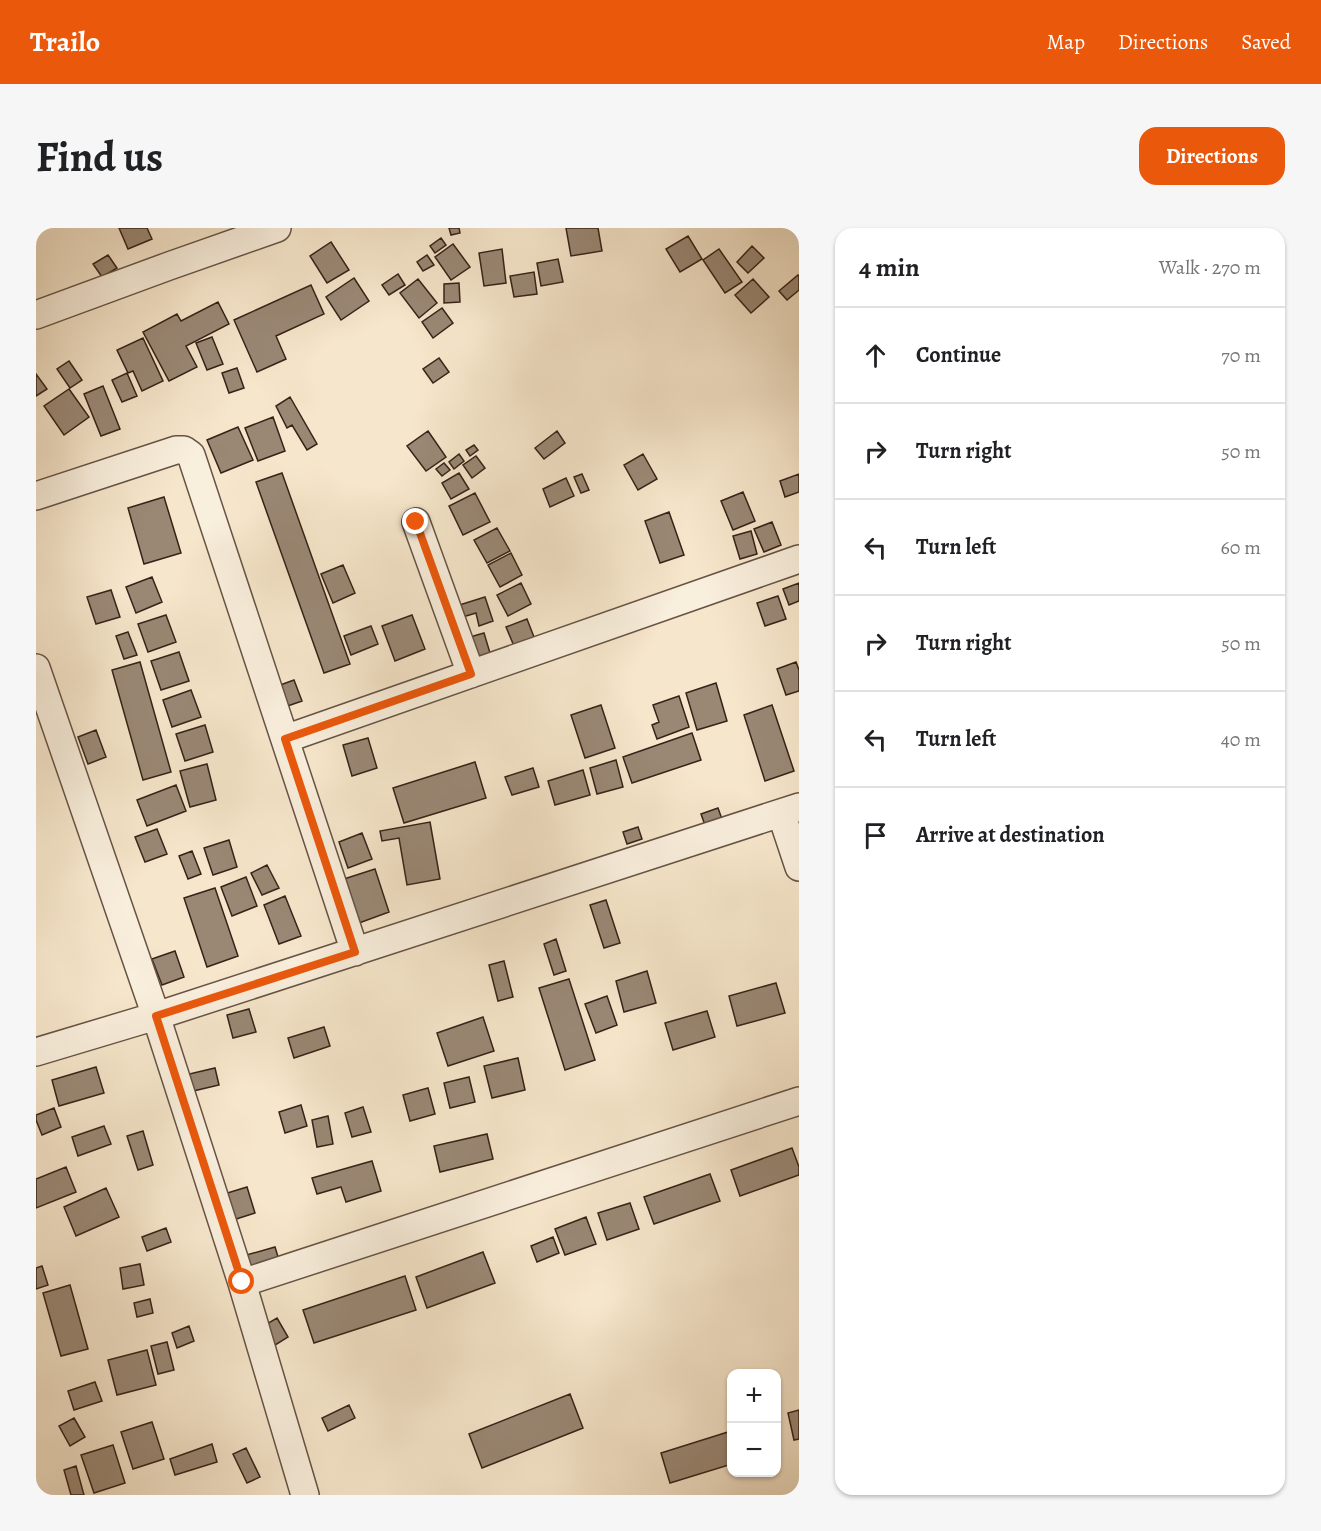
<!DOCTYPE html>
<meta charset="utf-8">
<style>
:root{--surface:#fff;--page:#f6f6f6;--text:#202124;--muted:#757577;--line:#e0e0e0;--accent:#ea580c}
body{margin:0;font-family:Alegreya,serif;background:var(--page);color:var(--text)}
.controls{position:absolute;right:18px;bottom:18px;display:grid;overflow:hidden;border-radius:12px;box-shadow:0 2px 4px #0004}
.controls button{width:54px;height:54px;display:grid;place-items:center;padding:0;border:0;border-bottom:2px solid var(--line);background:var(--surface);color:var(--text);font:30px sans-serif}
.stop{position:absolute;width:18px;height:18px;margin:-14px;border:4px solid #ea580c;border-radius:50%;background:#fff}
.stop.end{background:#ea580c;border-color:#fff;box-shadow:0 2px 6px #0008}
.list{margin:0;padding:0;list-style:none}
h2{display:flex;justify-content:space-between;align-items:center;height:78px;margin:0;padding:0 24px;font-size:26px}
h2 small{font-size:20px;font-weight:400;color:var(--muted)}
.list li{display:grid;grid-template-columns:39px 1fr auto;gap:18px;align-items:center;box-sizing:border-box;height:96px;padding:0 24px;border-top:2px solid var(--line)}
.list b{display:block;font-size:22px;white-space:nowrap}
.list em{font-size:20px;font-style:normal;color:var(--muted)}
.icon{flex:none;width:33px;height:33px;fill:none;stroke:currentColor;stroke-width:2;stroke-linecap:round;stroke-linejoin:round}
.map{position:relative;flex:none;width:763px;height:1267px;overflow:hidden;border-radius:18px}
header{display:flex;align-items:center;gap:36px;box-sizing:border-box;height:84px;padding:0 30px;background:var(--accent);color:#fff}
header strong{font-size:28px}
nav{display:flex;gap:33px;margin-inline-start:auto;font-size:21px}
.intro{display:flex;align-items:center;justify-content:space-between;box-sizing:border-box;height:144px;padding:0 36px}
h1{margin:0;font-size:42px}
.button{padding:15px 27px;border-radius:18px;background:var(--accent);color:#fff;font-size:21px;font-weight:700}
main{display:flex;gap:36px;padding:0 36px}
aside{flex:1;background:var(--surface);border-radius:18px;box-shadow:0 2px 4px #0004}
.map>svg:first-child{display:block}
.building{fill:#9a8875;stroke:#362218;stroke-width:1.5}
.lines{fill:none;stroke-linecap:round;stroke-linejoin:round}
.street-casing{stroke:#665345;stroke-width:30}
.street{stroke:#f9efdd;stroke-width:27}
.route{stroke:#ea580c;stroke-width:8}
</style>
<header>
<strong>Trailo</strong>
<nav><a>Map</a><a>Directions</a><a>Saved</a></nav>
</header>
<div class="intro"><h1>Find us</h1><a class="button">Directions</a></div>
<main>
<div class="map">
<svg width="763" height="1267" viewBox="0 0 763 1267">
<rect width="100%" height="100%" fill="#f6e6cb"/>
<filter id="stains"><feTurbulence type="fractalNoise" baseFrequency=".00333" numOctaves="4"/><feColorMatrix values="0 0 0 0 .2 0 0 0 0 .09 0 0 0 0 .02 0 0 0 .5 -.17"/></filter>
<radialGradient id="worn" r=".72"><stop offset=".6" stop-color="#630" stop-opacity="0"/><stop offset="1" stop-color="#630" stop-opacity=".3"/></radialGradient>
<path class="building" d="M83 0H111L116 11 92 21Z
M413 0H423L424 5 415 7Z
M530 0H562L566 23 535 28Z
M652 8 666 31 644 44 630 21Z
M405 10 410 17 399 25 394 18Z
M295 14 313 42 291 55 274 28Z
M417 16 434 39 415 52 399 29Z
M716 18 728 30 712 45 701 34Z
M466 21 470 55 448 58 443 25Z
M683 21 706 54 689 65 667 32Z
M72 27 81 40 66 49 57 36Z
M391 27 398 37 387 43 381 34Z
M522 31 527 54 505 58 501 35Z
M498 44 501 66 478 69 474 48Z
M362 46 369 57 353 67 346 57Z
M762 47 763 49V62L751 72 743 63Z
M318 50 333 73 305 92 290 69Z
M382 51 401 75 383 90 364 65Z
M717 51 733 69 715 85 699 67Z
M423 55 424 74 408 75V56Z
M275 57 288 86 240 108 250 131 221 144 198 92Z
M182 74 193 96 150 118 161 139 133 153 107 104 141 86 145 93Z
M406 80 417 95 397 110 386 94Z
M176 109 187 136 171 142 160 115Z
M107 110 127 153 106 163 97 143 92 145 81 122Z
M403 130 413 144 397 155 387 141Z
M33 133 46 152 34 160 21 141Z
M201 140 208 160 193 165 186 145Z
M91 145 101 168 86 174 76 152Z
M0 146 11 161 0 168Z
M67 158 84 201 65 208 48 166Z
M33 161 53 189 28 207 8 178Z
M254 169 281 216 271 222 256 197 251 200 240 178Z
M237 189 249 223 222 233 209 200Z
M202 199 217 232 185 245 171 212Z
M392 203 410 229 390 243 371 218Z
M521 203 529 215 508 231 499 220Z
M438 217 442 222 434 228 430 222Z
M423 226 428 233 418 241 413 234Z
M607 226 621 251 602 262 588 237Z
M440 228 449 240 436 250 427 237Z
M408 235 414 242 406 248 400 241Z
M246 245 314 436 288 445 220 254Z
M423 245 433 261 415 271 406 255Z
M546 246 553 262 545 265 538 249Z
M763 246V264L749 269 744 253Z
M530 250 538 268 514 279 507 261Z
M707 264 719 293 697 302 685 273Z
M439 265 454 294 427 307 413 278Z
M128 269 145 325 108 336 92 280Z
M633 284 648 327 624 335 609 293Z
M736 294 745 317 728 324 718 301Z
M461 300 474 323 451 335 438 312Z
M715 303 721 326 704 331 697 308Z
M475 325 486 347 464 359 452 337Z
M307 337 319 365 297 375 285 346Z
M116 349 126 374 100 385 90 359Z
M485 355 495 376 472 388 461 367Z
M763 355V373L753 377 747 361Z
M75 362 84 389 60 396 51 369Z
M742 368 750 391 729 398 721 375Z
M449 369 457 393 443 398 440 385 420 391 417 379Z
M130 387 140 414 112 424 102 396Z
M376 387 389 421 359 433 346 398Z
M491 391 498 409 478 418 470 399Z
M335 398 342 416 315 427 308 408Z
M92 404 101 427 88 431 80 408Z
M448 405 454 425 433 431 427 411Z
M143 424 153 453 125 462 115 433Z
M104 434 135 544 107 552 76 442Z
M760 434 763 442V463L750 467 741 441Z
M258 452 266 473 243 481 236 460Z
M680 455 691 493 661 502 650 465Z
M155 462 165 489 136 499 127 472Z
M643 468 653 499 621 511 616 497 623 494 617 477Z
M565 477 579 520 549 530 535 487Z
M736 477 758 543 729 553 708 487Z
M169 497 177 524 149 533 140 506Z
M60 502 70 529 52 536 42 509Z
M656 505 665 532 596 555 587 529Z
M332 510 341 540 316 548 307 517Z
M580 532 587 559 561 566 554 540Z
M439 534 450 570 368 595 357 560Z
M171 536 180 572 154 579 144 543Z
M497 540 503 559 476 567 469 549Z
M547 542 554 567 519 577 512 553Z
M140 557 150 583 111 598 101 572Z
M682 580 687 594 670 600 665 586Z
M394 594 404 651 371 657 363 610 346 613 344 603Z
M602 599 606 611 591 616 587 604Z
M121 601 131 626 109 634 99 609Z
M326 605 336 631 312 640 303 614Z
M193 612 201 639 177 647 168 620Z
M156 623 165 646 152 651 143 628Z
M231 637 243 660 226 667 215 645Z
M339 641 353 684 323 695 308 651Z
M210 649 221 678 196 688 185 659Z
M179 660 202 728 171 739 148 670Z
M249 668 265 708 243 716 228 677Z
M570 672 584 715 568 720 554 677Z
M520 711 530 743 518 747 508 716Z
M139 723 148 749 126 757 116 731Z
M468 733 477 769 462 773 453 737Z
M611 743 620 775 588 784 580 753Z
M533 751 559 832 529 842 503 760Z
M740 755 749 785 701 798 693 768Z
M571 768 581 797 560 805 549 776Z
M213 781 220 804 197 810 191 787Z
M671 783 679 809 637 822 629 795Z
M447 789 458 823 412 838 401 805Z
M288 799 294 818 258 830 252 810Z
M482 830 489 862 456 870 448 838Z
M60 839 68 865 23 878 16 852Z
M179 840 183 857 153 864 149 847Z
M433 849 439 874 414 880 408 855Z
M392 860 399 886 374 893 367 867Z
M265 877 271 898 249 905 243 884Z
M327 879 335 904 316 909 309 885Z
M18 880 25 899 6 907 0 892V887Z
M292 888 297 916 281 919 276 892Z
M68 898 75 916 42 928 36 909Z
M107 903 117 937 102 942 91 908Z
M451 906 457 931 404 944 398 918Z
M756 920 763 939V947L704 968 695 942Z
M336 933 345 963 310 974 305 959 281 966 276 950Z
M30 939 40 964 0 980V951Z
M674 946 684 973 618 996 608 969Z
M211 959 219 985 194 993 185 967Z
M70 960 83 989 40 1008 28 979Z
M594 975 603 1001 571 1012 562 985Z
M550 989 560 1016 529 1027 519 1001Z
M130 1000 135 1014 111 1023 106 1009Z
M517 1009 523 1025 501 1034 495 1018Z
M239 1019 243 1032 211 1042 207 1028Z
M447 1024 459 1055 391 1080 380 1049Z
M104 1036 108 1057 87 1061 84 1040Z
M6 1038 12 1057 0 1061V1040Z
M369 1048 380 1082 278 1115 267 1082Z
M34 1057 52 1121 25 1128 7 1065Z
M114 1071 117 1085 101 1089 98 1075Z
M241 1090 252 1109 236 1119 224 1100Z
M153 1098 158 1113 141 1120 136 1105Z
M131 1114 138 1142 122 1146 115 1118Z
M111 1122 120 1157 81 1167 72 1132Z
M59 1154 66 1173 38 1182 32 1163Z
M534 1166 547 1200 446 1240 433 1206Z
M313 1177 319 1190 292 1203 286 1190Z
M763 1182V1211L758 1212 752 1185Z
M38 1190 49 1209 34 1218 23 1198Z
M116 1194 128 1231 97 1241 85 1204Z
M692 1204 696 1216V1236L634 1255 625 1225Z
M176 1216 181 1234 139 1247 134 1231Z
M77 1217 89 1255 58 1265 45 1227Z
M210 1220 224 1249 211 1255 197 1226Z
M40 1238 48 1267H35L28 1242Z"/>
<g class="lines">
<defs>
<path id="street" d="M0 87 133 38 241 0
M0 268 140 222H148L155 227 319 724
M380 294 435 446
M0 440 120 788 206 1055 269 1267
M249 511 763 331
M745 585 763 639
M0 824 120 788 763 579
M206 1055 763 873"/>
</defs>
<use href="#street" class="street-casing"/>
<use href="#street" class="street"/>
</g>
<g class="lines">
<path class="route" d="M206 1054 120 788 319 724 249 511 435 446 380 294"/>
</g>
<rect width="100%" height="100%" filter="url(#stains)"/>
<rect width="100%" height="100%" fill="url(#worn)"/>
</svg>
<div class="controls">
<button>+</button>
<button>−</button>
</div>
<div class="stop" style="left:206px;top:1054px"></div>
<div class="stop end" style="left:380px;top:294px"></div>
</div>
<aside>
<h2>4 min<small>Walk · 270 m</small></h2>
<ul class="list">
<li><svg class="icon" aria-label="ahead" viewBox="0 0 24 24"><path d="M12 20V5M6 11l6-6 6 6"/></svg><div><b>Continue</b></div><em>70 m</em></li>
<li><svg class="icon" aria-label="right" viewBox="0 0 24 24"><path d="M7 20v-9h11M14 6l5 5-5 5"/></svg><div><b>Turn right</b></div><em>50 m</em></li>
<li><svg class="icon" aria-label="left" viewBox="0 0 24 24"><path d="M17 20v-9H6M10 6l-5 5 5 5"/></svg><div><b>Turn left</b></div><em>60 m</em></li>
<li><svg class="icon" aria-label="right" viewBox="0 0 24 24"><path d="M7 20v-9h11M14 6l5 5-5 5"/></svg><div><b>Turn right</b></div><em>50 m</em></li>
<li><svg class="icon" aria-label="left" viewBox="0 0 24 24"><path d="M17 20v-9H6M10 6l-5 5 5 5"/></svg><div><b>Turn left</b></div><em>40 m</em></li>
<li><svg class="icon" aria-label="arrive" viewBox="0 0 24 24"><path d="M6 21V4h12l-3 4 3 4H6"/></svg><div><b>Arrive at destination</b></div></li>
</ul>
</aside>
</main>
